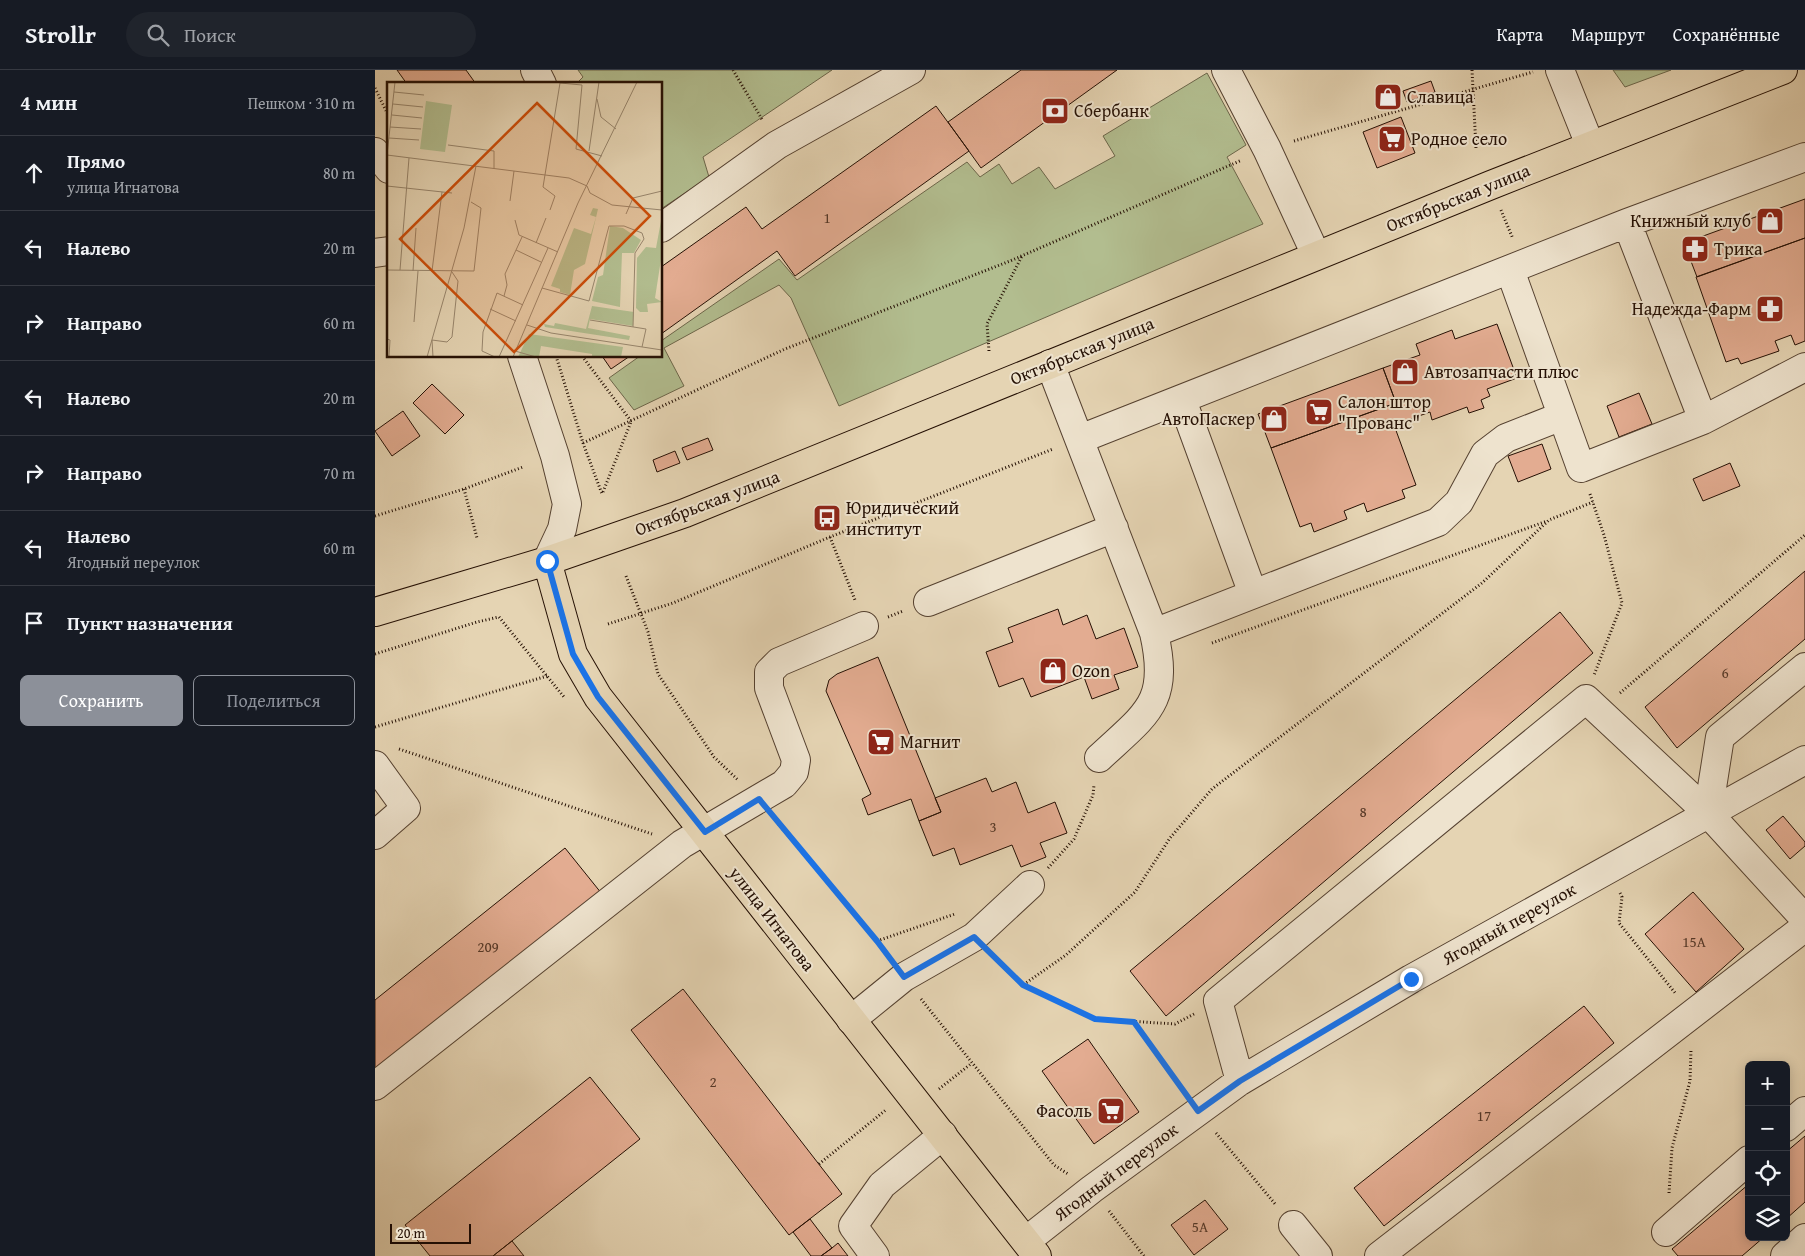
<!DOCTYPE html>
<html lang="ru">
<meta charset="utf-8">
<style>
:root{--surface:#171b24;--page:#20242c;--text:#f1f3f6;--muted:#9ea1a6;--line:#363941;--accent:#8c9099}
body{margin:0;font-family:"Gentium Book Plus",serif;background:var(--page);color:var(--text)}
.controls{position:absolute;right:15px;bottom:15px;display:grid;overflow:hidden;border-radius:8px;box-shadow:0 2px 12px #0003}
.controls button{width:45px;height:45px;display:grid;place-items:center;padding:0;border:0;border-bottom:1px solid var(--line);background:var(--surface);color:var(--text);font:25px sans-serif}
.scale{position:absolute;left:15px;bottom:12px;width:81px;box-sizing:border-box;padding-left:5px;border:2px solid #251004;border-top:0;font-size:14px;line-height:18px;white-space:nowrap;color:#251004;-webkit-text-stroke:4px #eee3ce;paint-order:stroke}
.stop{position:absolute;width:15px;height:15px;margin:-11px;border:4px solid #1a73e8;border-radius:50%;background:#fff}
.stop.end{background:#1a73e8;border-color:#fff;box-shadow:0 1px 5px #0008}
.list{margin:0;padding:0;list-style:none}
h2{display:flex;justify-content:space-between;align-items:center;height:65px;margin:0;padding:0 20px;font-size:21px}
h2 small{font-size:16px;font-weight:400;color:var(--muted)}
.list li{display:grid;grid-template-columns:32px 1fr auto;gap:15px;align-items:center;box-sizing:border-box;height:75px;padding:0 20px;border-top:1px solid var(--line)}
.list b{display:block;font-size:19px;white-space:nowrap}
.list p{margin:0;font-size:16px;white-space:nowrap;color:var(--muted)}
.list em{font-size:16px;font-style:normal;color:var(--muted)}
.actions{display:flex;gap:10px;padding:15px 20px}
.actions a{flex:1;padding:11px 0;border:1px solid var(--accent);border-radius:8px;text-align:center;font-size:18px;color:var(--accent)}
.actions .main{background:var(--accent);color:#fff}
.icon{flex:none;width:28px;height:28px;fill:none;stroke:currentColor;stroke-width:2;stroke-linecap:round;stroke-linejoin:round}
.map{position:relative;flex:none;width:1430px;height:1186px;overflow:hidden}
header{display:flex;align-items:center;gap:30px;box-sizing:border-box;height:70px;padding:0 25px;background:var(--surface);border-bottom:1px solid var(--line)}
header strong{font-size:24px}
nav{display:flex;gap:28px;margin-inline-start:auto;font-size:18px}
.search{width:350px;height:45px;background:var(--page);display:flex;align-items:center;gap:12px;box-sizing:border-box;padding:0 18px;border-radius:28px;color:var(--muted);font-size:19px}
main{display:flex}
aside{flex:1;background:var(--surface)}
.map>svg:first-child{display:block}
.green{fill:#b2bd8f;stroke:#6c664a}
.building{fill:#e3ac91;stroke:#251004}
.lines{fill:none;stroke-linecap:round;stroke-linejoin:round}
.minor-casing{stroke:#554130;stroke-width:30}
.major-casing{stroke:#251004;stroke-width:30}
.path{stroke:#251004;stroke-width:3;stroke-dasharray:1 2.5;stroke-linecap:butt}
.minor{stroke:#eee3ce;stroke-width:28}
.major{stroke:#e5d4b3;stroke-width:28}
.route{stroke:#1a73e8;stroke-width:6}
.labels{text-anchor:middle;stroke-width:4;stroke-linejoin:round;paint-order:stroke}
.number-label{font-size:15px;fill:#543727}
.poi-label{font-size:18px;fill:#251004;stroke:#eee3ce;text-anchor:start}
.street-label{font-size:18px;fill:#251004;stroke:#eee3ce}
.inset-road{fill:none;stroke:#98866d;stroke-width:1}
.view{fill:#cb4e0b;fill-opacity:0.15;stroke:#cb4e0b;stroke-width:2.5}
.inset-edge{fill:none;stroke:#251004;stroke-width:2.5}
</style>
<header>
<strong>Strollr</strong>
<div class="search"><svg class="icon" aria-label="search" viewBox="0 0 24 24"><circle cx="10" cy="10" r="6"/><path d="M15 15l6 6"/></svg>Поиск</div>
<nav><a>Карта</a><a>Маршрут</a><a>Сохранённые</a></nav>
</header>
<main>
<aside>
<h2>4 мин<small>Пешком · 310 m</small></h2>
<ul class="list">
<li><svg class="icon" aria-label="ahead" viewBox="0 0 24 24"><path d="M12 20V5M6 11l6-6 6 6"/></svg><div><b>Прямо</b><p>улица Игнатова</p></div><em>80 m</em></li>
<li><svg class="icon" aria-label="left" viewBox="0 0 24 24"><path d="M17 20v-9H6M10 6l-5 5 5 5"/></svg><div><b>Налево</b></div><em>20 m</em></li>
<li><svg class="icon" aria-label="right" viewBox="0 0 24 24"><path d="M7 20v-9h11M14 6l5 5-5 5"/></svg><div><b>Направо</b></div><em>60 m</em></li>
<li><svg class="icon" aria-label="left" viewBox="0 0 24 24"><path d="M17 20v-9H6M10 6l-5 5 5 5"/></svg><div><b>Налево</b></div><em>20 m</em></li>
<li><svg class="icon" aria-label="right" viewBox="0 0 24 24"><path d="M7 20v-9h11M14 6l5 5-5 5"/></svg><div><b>Направо</b></div><em>70 m</em></li>
<li><svg class="icon" aria-label="left" viewBox="0 0 24 24"><path d="M17 20v-9H6M10 6l-5 5 5 5"/></svg><div><b>Налево</b><p>Ягодный переулок</p></div><em>60 m</em></li>
<li><svg class="icon" aria-label="arrive" viewBox="0 0 24 24"><path d="M6 21V4h12l-3 4 3 4H6"/></svg><div><b>Пункт назначения</b></div></li>
</ul>
<div class="actions"><a class="main">Сохранить</a><a>Поделиться</a></div>
</aside>
<div class="map">
<svg width="1430" height="1186" viewBox="0 0 1430 1186">
<rect width="100%" height="100%" fill="#e5d4b3"/>
<filter id="stains"><feTurbulence type="fractalNoise" baseFrequency=".004" numOctaves="4"/><feColorMatrix values="0 0 0 0 .2 0 0 0 0 .09 0 0 0 0 .02 0 0 0 .5 -.17"/></filter>
<radialGradient id="worn" r=".72"><stop offset=".6" stop-color="#630" stop-opacity="0"/><stop offset="1" stop-color="#630" stop-opacity=".3"/></radialGradient>
<path class="green" d="M203 0H457L328 87 334 107 286 139V14H201L208 7Z
M1238 0H1296L1250 17Z
M832 3 871 75 852 87 888 154 464 336 416 228 404 215 289 278 309 316 259 340 234 308 265 286H286V271L404 189 422 210 592 92 605 107 624 94 637 114 664 97 680 119 740 86 728 66Z"/>
<path class="building" d="M22 0H91L101 14H32Z
M646 0H742L606 98 573 52Z
M1056 11 1060 22 1032 32 1028 21Z
M561 36 594 81 420 206 402 181 286 264V197L371 137 387 159Z
M1026 47 1040 83 1002 98 988 62Z
M1430 129V168L1322 207 1309 173Z
M1430 168V271L1420 275 1416 265 1400 271 1404 281 1366 294 1363 288 1351 292 1321 207Z
M1122 254 1142 308 1112 319 1115 326 1106 330 1109 338 1094 343 1092 337 1057 350 1055 342 1019 355 1041 415 1027 420 1030 428 992 442 989 433 969 441 972 449 939 462 936 453 925 457 896 378 1021 333 1008 298 1045 285 1041 274 1077 260 1080 269Z
M227 286H255L236 299Z
M1008 298 1021 333 896 378 883 344Z
M57 314 89 345 70 364 38 333Z
M1264 323 1277 354 1244 367 1232 336Z
M28 341 45 366 17 386 0 361Z
M333 368 338 380 312 390 307 378Z
M1167 374 1176 399 1143 412 1133 386Z
M300 381 305 393 282 402 278 390Z
M1355 393 1365 416 1328 431 1318 409Z
M1430 501V569L1302 678 1270 637Z
M683 539 688 555 712 545 721 569 749 558 763 597 739 605 744 619 717 629 709 607 656 627 648 608 624 617 611 582 638 572 633 558Z
M1185 542 1218 583 791 946 755 901Z
M503 587 566 742 544 751 536 729 493 745 487 729 496 724 451 621 454 610 462 604Z
M611 708 617 722 641 712 653 743 680 732 692 763 665 773 671 787 646 797 637 775 585 795 579 778 558 786 544 751 566 742 560 728Z
M1408 746 1430 772V776L1415 789 1391 760Z
M190 778 227 824 0 1003V930Z
M1318 822 1369 879 1321 922 1270 864Z
M308 919 467 1124 414 1165 256 960Z
M1209 936 1239 973 1009 1156 979 1118Z
M713 969 764 1042 719 1074 667 1001Z
M215 1007 265 1069 118 1186H55L30 1155Z
M1430 1066V1132L1411 1149V1082Z
M1374 1114V1167H1389L1367 1186H1303L1297 1179Z
M830 1130 853 1159 819 1185 796 1155Z
M435 1149 457 1178 446 1186H436L418 1162Z
M137 1171 149 1186H118Z
M463 1173 473 1186H446L457 1178Z"/>
<g class="lines">
<defs>
<path id="minor" d="M160 0 167 14
M851 0 892 79 941 185
M1185 0 1215 75
M0 82 14 99
M1252 153 1328 350
M286 158 402 75 536 0
M0 183 14 181
M1135 200 1206 398 1328 350 1430 297
M147 286 180 386 192 434 187 459 172 491
M675 294 779 563C795 633 772 643 724 688
M807 330 878 524
M705 369 1252 153 1430 87
M553 532 739 458
M779 563 1063 452 1084 432 1110 384 1131 368 1187 346
M0 695 31 738 0 765
M1333 743 1345 667 1430 597
M476 950 529 907 599 867 655 815
M865 1011 843 931 1211 629 1333 743 1430 849
M0 1016 307 774 409 714 419 702 421 690 394 618V602L404 592 489 556
M1411 1057 1430 1041
M918 1155 943 1186
M1291 1162 1374 1090
M651 1171 717 1119 865 1011 1036 909 1430 690
M500 1186 478 1156 507 1115 568 1065
M1004 1186 1430 857
M1410 1186 1430 1168"/>
<path id="major" d="M172 491 198 584 223 627 662 1186
M0 542 172 491 310 443 1116 115 1408 0"/>
</defs>
<use href="#minor" class="minor-casing"/>
<use href="#major" class="major-casing"/>
<path class="path" d="M358 0 388 51
M1097 0 1101 78
M0 18 14 47
M919 71 1158 2
M1126 140 1138 169
M614 281 612 254 647 186
M181 286 208 373 227 424
M207 286 256 351
M208 373 410 279 635 191 867 90
M89 419 102 468
M228 422 256 352
M1215 424 1229 465 1247 533 1219 605
M0 446 89 419 148 397
M455 467 480 530
M251 506 273 562 283 604 339 687 363 710
M513 547 528 541
M233 554 298 533 455 467 678 379
M837 573 1172 451
M0 584 102 552 124 547 189 627
M1245 623 1430 465
M0 657 172 606
M24 679 277 764
M401 751 512 884
M673 798 699 769 718 725 719 715
M1245 823 1247 827 1244 853 1301 924
M502 871 580 844
M618 885 648 915
M546 929 679 1095 693 1104
M819 944 800 954 720 949 648 915 691 885 760 822 795 768 837 719 1107 513 1174 450 1218 432
M759 952 808 1020
M564 1019 597 993
M841 1063 901 1135
M444 1094 512 1039
M1294 1123 1297 1078 1315 1011 1316 979
M734 1141 769 1186"/>
<use href="#minor" class="minor"/>
<use href="#major" class="major"/>
</g>
<g class="lines">
<path class="route" d="M172 491 198 584 223 627 330 762 384 729 502 871 529 907 599 867 648 915 720 949 759 952 823 1041 865 1011 1036 909"/>
</g>
<defs>
<symbol id="shop-square" viewBox="-11 -11 22 22"><rect x="-9" y="-9" width="18" height="18" rx="4" fill="#8f2418" stroke="#eee3ce"/><path d="M-5-2.5h2.3a2.7 3.5 0 0 1 5.4 0H5L5.5 6h-11ZM-1.5-2.5h3a1.5 2.3 0 0 0-3 0Z" fill="#fff"/></symbol>
<symbol id="bank-square" viewBox="-11 -11 22 22"><rect x="-9" y="-9" width="18" height="18" rx="4" fill="#8f2418" stroke="#eee3ce"/><path d="M-6-4H6V4H-6ZM0-2.3a2.3 2.3 0 1 0 0 4.6a2.3 2.3 0 1 0 0-4.6Z" fill="#fff"/></symbol>
<symbol id="supermarket-square" viewBox="-11 -11 22 22"><rect x="-9" y="-9" width="18" height="18" rx="4" fill="#8f2418" stroke="#eee3ce"/><path d="M-6-5.5h2.5l.6 2H6L4.5 2H-2.5L-4.4-4H-6ZM-1.5 3.2a1.3 1.3 0 1 0 .1 0ZM3 3.2a1.3 1.3 0 1 0 .1 0Z" fill="#fff"/></symbol>
<symbol id="pharmacy-square" viewBox="-11 -11 22 22"><rect x="-9" y="-9" width="18" height="18" rx="4" fill="#8f2418" stroke="#eee3ce"/><path d="M-2-6h4v4h4v4h-4v4h-4v-4h-4v-4h4Z" fill="#fff"/></symbol>
<symbol id="bus-square" viewBox="-11 -11 22 22"><rect x="-9" y="-9" width="18" height="18" rx="4" fill="#8f2418" stroke="#eee3ce"/><path d="M-5-6H5V4H4V6H2V4H-2V6H-4V4H-5ZM-3.5-4V0h7V-4ZM-3.5 1.2v1.5H-2V1.2ZM2 1.2v1.5H3.5V1.2Z" fill="#fff"/></symbol>
</defs>
<g fill-rule="evenodd">
<use href="#shop-square" x="997" y="11" width="32" height="32"/>
<use href="#bank-square" x="664" y="25" width="32" height="32"/>
<use href="#supermarket-square" x="1001" y="53" width="32" height="32"/>
<use href="#shop-square" x="1379" y="135" width="32" height="32"/>
<use href="#pharmacy-square" x="1304" y="163" width="32" height="32"/>
<use href="#pharmacy-square" x="1379" y="223" width="32" height="32"/>
<use href="#shop-square" x="1014" y="286" width="32" height="32"/>
<use href="#supermarket-square" x="928" y="326" width="32" height="32"/>
<use href="#shop-square" x="883" y="333" width="32" height="32"/>
<use href="#bus-square" x="436" y="432" width="32" height="32"/>
<use href="#shop-square" x="662" y="585" width="32" height="32"/>
<use href="#supermarket-square" x="490" y="656" width="32" height="32"/>
<use href="#supermarket-square" x="720" y="1025" width="32" height="32"/>
</g>
<g class="labels">
<g class="number-label">
<text x="452" y="153">1</text>
<text x="1350" y="608">6</text>
<text x="988" y="747">8</text>
<text x="618" y="762">3</text>
<text x="1319" y="877">15А</text>
<text x="113" y="882">209</text>
<text x="338" y="1017">2</text>
<text x="1109" y="1051">17</text>
<text x="825" y="1162">5А</text>
</g>
<g class="poi-label">
<text x="1032" y="33">Славица</text>
<text x="699" y="47">Сбербанк</text>
<text x="1036" y="75">Родное село</text>
<text x="1376" y="157" text-anchor="end">Книжный клуб</text>
<text x="1339" y="185">Трика</text>
<text x="1376" y="245" text-anchor="end">Надежда-Фарм</text>
<text x="1049" y="308">Автозапчасти плюс</text>
<text x="963" y="338">Салон штор<tspan x="963" dy="21">"Прованс"</tspan></text>
<text x="880" y="355" text-anchor="end">АвтоПаскер</text>
<text x="471" y="444">Юридический<tspan x="471" dy="21">институт</tspan></text>
<text x="697" y="607">Ozon</text>
<text x="525" y="678">Магнит</text>
<text x="717" y="1047" text-anchor="end">Фасоль</text>
</g>
<g class="street-label">
<text transform="translate(1083 128) rotate(-22)" y="6">Октябрьская улица</text>
<text transform="translate(707 281) rotate(-22)" y="6">Октябрьская улица</text>
<text transform="translate(332 433) rotate(-21)" y="6">Октябрьская улица</text>
<text transform="translate(397 849) rotate(52)" y="6">улица Игнатова</text>
<text transform="translate(1134 854) rotate(-29)" y="6">Ягодный переулок</text>
<text transform="translate(741 1102) rotate(-37)" y="6">Ягодный переулок</text>
</g>
</g>
<g transform="translate(12 12)">
<rect width="275" height="275" fill="#e5d4b3"/>
<path d="M39 19 65 23 58 70 33 67ZM206 126 211 127 198 182 187 188 183 213 173 210V207L164 204 187 146 204 152 209 135 203 133ZM274 139 275 171 268 216 275 220 260 222 261 230H253L249 226 250 176 259 165 269 166ZM223 144 236 146 254 158 247 171H235L233 225 205 219 211 195 216 193ZM205 224 247 230 246 244 203 237 201 246 243 254 242 258 158 245 157 242 167 244 168 241 199 247ZM142 252 236 265 234 275H205V272L154 264 152 275H131Z" fill="#b2bd8f"/>
<path class="inset-road" d="M7 10 37 13M210 17 214 35 229 47M6 22 36 25M5 33 35 36M3 45 34 47M2 56 32 58M61 63 107 69V87M202 69 212 0M0 73 8 0M0 73 182 96 200 104M0 104 65 111M200 104 203 111 225 123 275 128M123 119 127 89M163 128 168 114 156 105 173 1 195 3 189 67 215 74M239 132 246 116 275 109M128 138 132 153 171 170M149 161 159 136M129 168 154 180M0 188 87 189 94 126 84 120M13 188 22 76M26 189 29 146M45 189 55 110M155 206 202 219 222 144H237L255 151 257 157 248 171 246 245M117 214 120 203 118 192 135 155M103 227 129 239M203 238 259 247 255 265M27 240 31 189M140 243 164 251 275 268M0 257 3 258 2 275M128 269 149 275M40 275 77 146 89 84M46 275 45 258 60 260 65 255 71 199 65 190M108 275 95 269 96 250 110 211 136 223M112 275 161 166M126 275 191 121 250 0"/>
<path class="view" d="M150 21 263 134 127 270 13 157Z"/>
<rect width="275" height="275" class="inset-edge"/>
</g>
<rect width="100%" height="100%" filter="url(#stains)"/>
<rect width="100%" height="100%" fill="url(#worn)"/>
</svg>
<div class="controls">
<button>+</button>
<button>−</button>
<button><svg class="icon" aria-label="locate" viewBox="0 0 24 24"><circle cx="12" cy="12" r="6"/><path d="M12 2v4M12 18v4M2 12h4M18 12h4"/></svg></button>
<button><svg class="icon" aria-label="layers" viewBox="0 0 24 24"><path d="M12 4l9 5-9 5-9-5zM3 14l9 5 9-5"/></svg></button>
</div>
<div class="scale">20 m</div>
<div class="stop" style="left:172px;top:491px"></div>
<div class="stop end" style="left:1036px;top:909px"></div>
</div>
</main>
